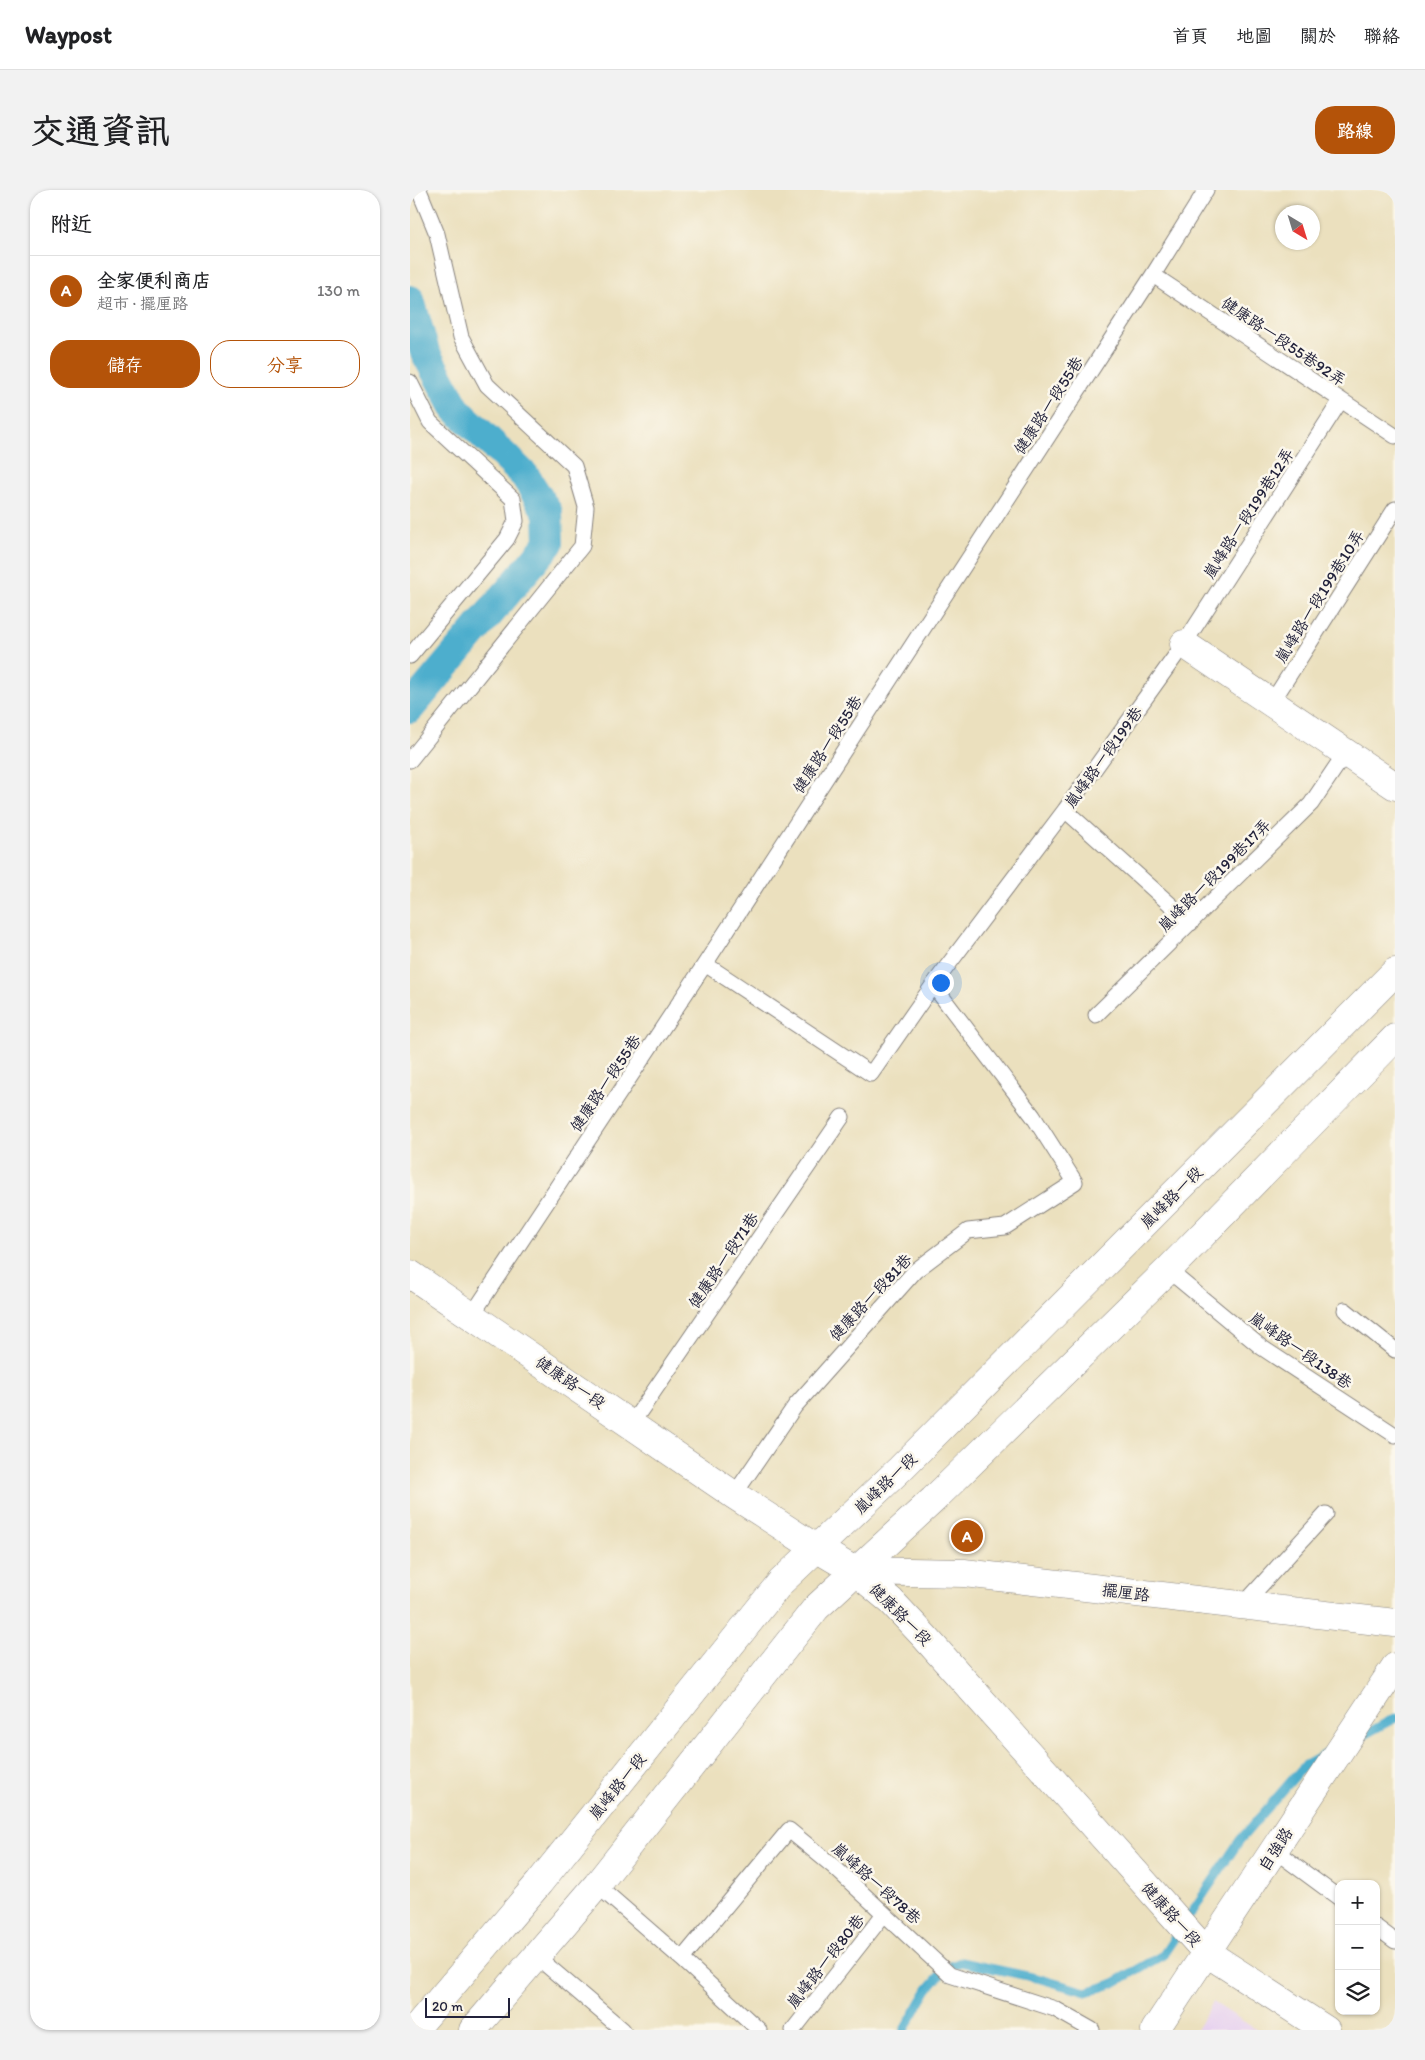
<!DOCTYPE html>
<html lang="zh-TW">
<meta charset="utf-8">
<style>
:root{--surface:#fff;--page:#f2f2f2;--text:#202124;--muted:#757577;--line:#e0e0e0;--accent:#b45309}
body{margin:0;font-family:Itim,"LXGW WenKai TC",sans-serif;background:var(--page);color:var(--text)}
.controls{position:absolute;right:15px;bottom:15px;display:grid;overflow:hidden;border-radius:10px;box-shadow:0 1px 4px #0004}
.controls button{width:45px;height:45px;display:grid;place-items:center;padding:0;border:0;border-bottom:1px solid var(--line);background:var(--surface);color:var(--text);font:25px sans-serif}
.compass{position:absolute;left:865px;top:15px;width:45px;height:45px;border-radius:50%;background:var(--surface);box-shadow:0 1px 4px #0004;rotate:142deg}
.scale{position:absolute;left:15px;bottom:12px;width:85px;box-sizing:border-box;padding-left:5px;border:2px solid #22223b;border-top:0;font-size:14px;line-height:18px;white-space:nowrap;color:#22223b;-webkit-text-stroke:4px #fbf7ec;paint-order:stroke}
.you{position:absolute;left:530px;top:792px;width:18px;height:18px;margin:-12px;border:4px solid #fff;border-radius:50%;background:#1a73e8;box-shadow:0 0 0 8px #1a73e833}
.badge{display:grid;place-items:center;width:32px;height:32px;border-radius:50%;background:var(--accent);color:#fff;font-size:16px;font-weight:700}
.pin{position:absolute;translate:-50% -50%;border:2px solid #fff;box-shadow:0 1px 5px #0006}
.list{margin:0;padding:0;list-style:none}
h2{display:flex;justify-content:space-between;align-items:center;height:65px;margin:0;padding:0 20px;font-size:21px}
h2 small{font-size:16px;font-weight:400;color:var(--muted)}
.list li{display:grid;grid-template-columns:32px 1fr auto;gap:15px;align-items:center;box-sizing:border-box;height:70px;padding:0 20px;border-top:1px solid var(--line)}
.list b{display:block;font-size:19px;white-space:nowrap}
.list p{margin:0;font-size:16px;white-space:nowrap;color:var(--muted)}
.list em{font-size:16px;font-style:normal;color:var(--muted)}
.actions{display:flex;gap:10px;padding:15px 20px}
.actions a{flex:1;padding:11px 0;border:1px solid var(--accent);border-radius:20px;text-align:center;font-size:18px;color:var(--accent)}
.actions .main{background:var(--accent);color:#fff}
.icon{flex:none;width:28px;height:28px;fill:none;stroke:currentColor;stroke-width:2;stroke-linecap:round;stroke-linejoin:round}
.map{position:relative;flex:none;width:985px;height:1840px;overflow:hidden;border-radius:20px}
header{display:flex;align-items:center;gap:30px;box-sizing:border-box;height:70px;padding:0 25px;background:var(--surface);border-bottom:1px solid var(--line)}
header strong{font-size:24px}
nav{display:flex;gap:28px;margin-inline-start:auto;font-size:18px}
.intro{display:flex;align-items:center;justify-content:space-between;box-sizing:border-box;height:120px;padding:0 30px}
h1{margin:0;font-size:35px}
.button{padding:12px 22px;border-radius:20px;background:var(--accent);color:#fff;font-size:18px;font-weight:700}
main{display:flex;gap:30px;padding:0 30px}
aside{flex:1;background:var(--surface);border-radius:20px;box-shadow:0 1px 4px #0004}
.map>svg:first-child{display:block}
.built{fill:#e7d2ef}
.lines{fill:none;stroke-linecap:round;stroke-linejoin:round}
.stream{stroke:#4eaecd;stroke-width:9}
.canal{stroke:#4eaecd;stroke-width:30}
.lane-casing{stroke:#86817c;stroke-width:17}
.street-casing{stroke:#86817c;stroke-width:29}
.secondary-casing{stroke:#86817c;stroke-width:29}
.lane{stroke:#fff;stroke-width:15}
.street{stroke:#fff;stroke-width:28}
.secondary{stroke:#fff;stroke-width:28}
.labels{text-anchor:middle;stroke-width:5;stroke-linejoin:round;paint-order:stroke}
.street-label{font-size:16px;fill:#22223b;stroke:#fbf7ec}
</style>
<header>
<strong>Waypost</strong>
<nav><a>首頁</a><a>地圖</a><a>關於</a><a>聯絡</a></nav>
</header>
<div class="intro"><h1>交通資訊</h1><a class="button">路線</a></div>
<main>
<aside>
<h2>附近<small></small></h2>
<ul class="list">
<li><span class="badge">A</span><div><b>全家便利商店</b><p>超市 · 擺厘路</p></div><em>130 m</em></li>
</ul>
<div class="actions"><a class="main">儲存</a><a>分享</a></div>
</aside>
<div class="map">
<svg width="985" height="1840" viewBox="0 0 985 1840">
<rect width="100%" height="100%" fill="#fbf7ec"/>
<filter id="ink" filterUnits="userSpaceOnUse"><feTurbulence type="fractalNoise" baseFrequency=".02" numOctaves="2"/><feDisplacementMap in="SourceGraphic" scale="10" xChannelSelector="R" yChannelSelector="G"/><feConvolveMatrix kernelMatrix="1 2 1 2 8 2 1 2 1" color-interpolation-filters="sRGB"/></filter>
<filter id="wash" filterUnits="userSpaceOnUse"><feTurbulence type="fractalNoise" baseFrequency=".0096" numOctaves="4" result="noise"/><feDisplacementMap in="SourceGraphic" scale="20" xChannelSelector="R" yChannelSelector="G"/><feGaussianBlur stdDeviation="1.12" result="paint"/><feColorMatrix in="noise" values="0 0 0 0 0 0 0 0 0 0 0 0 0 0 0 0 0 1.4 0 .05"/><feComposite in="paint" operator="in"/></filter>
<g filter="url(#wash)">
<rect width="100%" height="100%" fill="#ebe0be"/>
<path class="built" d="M803 1812 847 1840H786Z"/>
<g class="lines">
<path class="stream" d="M950 1547 985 1528
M494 1840 518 1799 536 1778 551 1772 627 1788 676 1802 702 1794 753 1765 830 1650 894 1576 918 1563"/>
<path class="canal" d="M0 110 15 162 46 219 115 286 138 323 139 353 0 518"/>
</g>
</g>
<g filter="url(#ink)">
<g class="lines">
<defs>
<path id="lane" d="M743 85 985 246
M0 192 20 232 103 309 106 331 97 349 0 466
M862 512 985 319
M0 570 172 356 176 317 164 276 77 195 51 147 27 44 9 0
M655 620 781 733
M295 774 461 884 523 795 655 620 774 454 931 210
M686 825 901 614 936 562
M758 1080 851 1157 985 1245
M935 1120 985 1160
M62 1125 295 774 743 85 796 0
M222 1233 432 927
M324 1305 385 1216 505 1081 558 1041 595 1037 665 992 623 926 523 795
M833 1415 916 1324
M864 1660 929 1708
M187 1695 272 1769 349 1840
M966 1737 985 1751
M126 1766 213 1840
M272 1769 379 1640 424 1677 540 1785 645 1819 682 1840
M383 1840 474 1724"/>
<path id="street" d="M774 454 985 596
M0 1084 324 1305 406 1358 445 1381 481 1411 514 1446 797 1763 916 1840
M445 1381 554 1383 985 1433
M745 1840 985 1477"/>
<path id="secondary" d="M4 1840 129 1693 371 1392 490 1279 985 782
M63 1840 187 1695 406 1418 523 1310 758 1080 985 848"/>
</defs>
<use href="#lane" class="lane-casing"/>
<use href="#street" class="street-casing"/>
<use href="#secondary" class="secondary-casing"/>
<use href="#lane" class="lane"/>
<use href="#street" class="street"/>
<use href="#secondary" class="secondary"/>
</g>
</g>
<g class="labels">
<g class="street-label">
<text transform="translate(874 151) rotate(34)" y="6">健康路一段55巷92弄</text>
<text transform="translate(638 215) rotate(-57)" y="6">健康路一段55巷</text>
<text transform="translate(838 323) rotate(-57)" y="6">嵐峰路一段199巷12弄</text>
<text transform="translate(909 406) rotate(-58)" y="6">嵐峰路一段199巷10弄</text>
<text transform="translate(417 554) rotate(-57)" y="6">健康路一段55巷</text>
<text transform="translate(693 567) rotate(-54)" y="6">嵐峰路一段199巷</text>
<text transform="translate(804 685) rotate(-45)" y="6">嵐峰路一段199巷17弄</text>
<text transform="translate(195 893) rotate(-56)" y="6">健康路一段55巷</text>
<text transform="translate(761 1007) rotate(-45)" y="6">嵐峰路一段</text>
<text transform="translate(313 1070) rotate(-56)" y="6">健康路一段71巷</text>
<text transform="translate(460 1107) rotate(-47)" y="6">健康路一段81巷</text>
<text transform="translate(891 1160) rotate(35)" y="6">嵐峰路一段138巷</text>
<text transform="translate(161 1192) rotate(34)" y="6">健康路一段</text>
<text transform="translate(475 1293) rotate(-44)" y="6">嵐峰路一段</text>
<text transform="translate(716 1402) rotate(7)" y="6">擺厘路</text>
<text transform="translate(491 1424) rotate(45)" y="6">健康路一段</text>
<text transform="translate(207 1596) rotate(-51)" y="6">嵐峰路一段</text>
<text transform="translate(865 1659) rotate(-57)" y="6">自強路</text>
<text transform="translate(467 1693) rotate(42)" y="6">嵐峰路一段78巷</text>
<text transform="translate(762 1724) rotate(48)" y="6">健康路一段</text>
<text transform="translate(415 1771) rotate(-52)" y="6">嵐峰路一段80巷</text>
</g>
</g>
</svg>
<div class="controls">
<button>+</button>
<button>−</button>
<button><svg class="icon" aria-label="layers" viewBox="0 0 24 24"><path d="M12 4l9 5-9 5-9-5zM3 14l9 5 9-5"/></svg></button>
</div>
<svg class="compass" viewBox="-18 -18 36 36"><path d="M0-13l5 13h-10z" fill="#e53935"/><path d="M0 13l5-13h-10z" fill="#757577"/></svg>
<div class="scale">20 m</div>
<div class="you"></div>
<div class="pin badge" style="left:557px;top:1346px">A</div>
</div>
</main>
